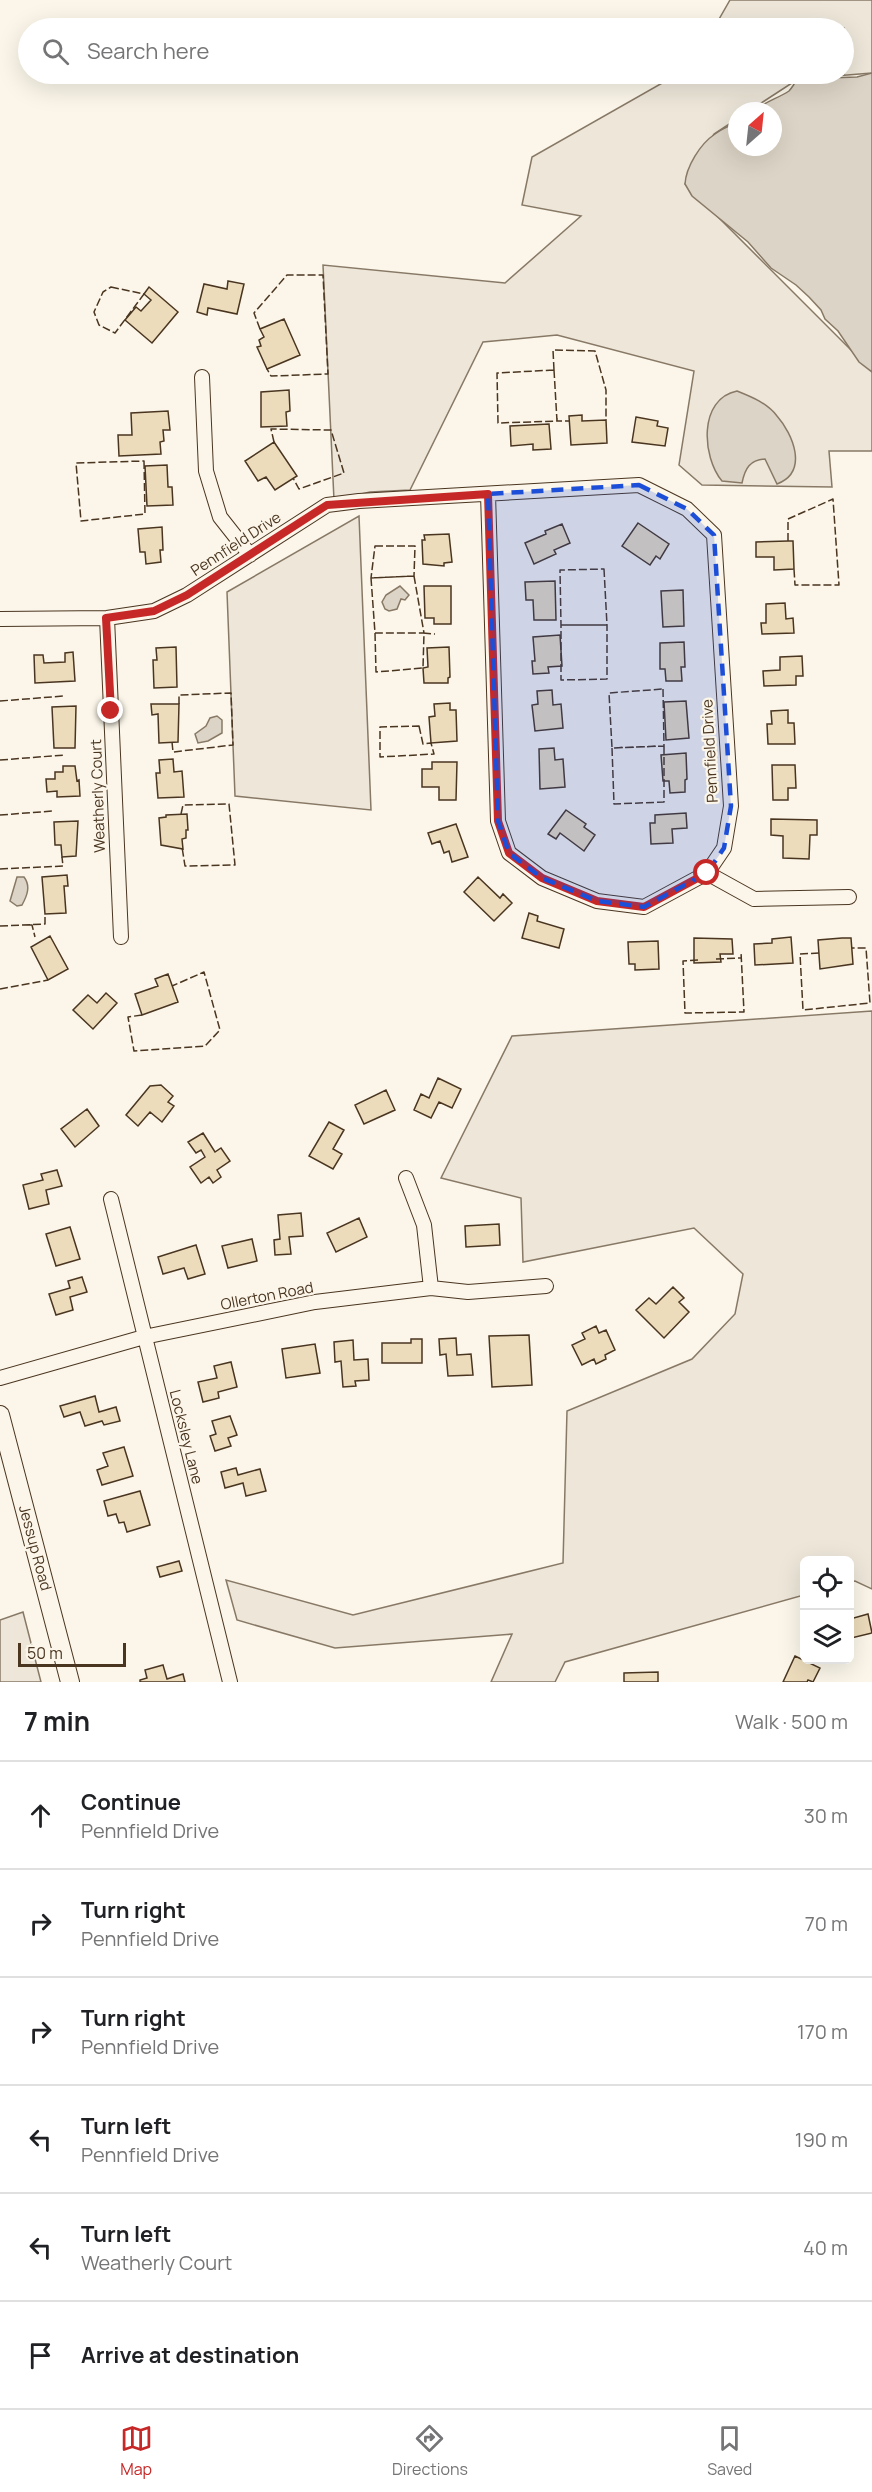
<!DOCTYPE html>
<meta charset="utf-8">
<style>
:root{--surface:#fff;--page:#f6f6f6;--text:#202124;--muted:#757577;--line:#e0e0e0;--accent:#c62828}
body{margin:0;font-family:Manrope,sans-serif;background:var(--page);color:var(--text)}
.controls{position:absolute;right:18px;bottom:18px;display:grid;overflow:hidden;border-radius:9px;box-shadow:0 6px 24px #0002}
.controls button{width:54px;height:54px;display:grid;place-items:center;padding:0;border:0;border-bottom:2px solid var(--line);background:var(--surface);color:var(--text);font:30px sans-serif}
.compass{position:absolute;left:728px;top:102px;width:54px;height:54px;border-radius:50%;background:var(--surface);box-shadow:0 6px 24px #0002;rotate:27deg}
.scale{position:absolute;left:18px;bottom:15px;width:108px;box-sizing:border-box;padding-left:6px;border:3px solid #4a3520;border-top:0;font-size:16px;line-height:21px;white-space:nowrap;color:#4a3520;-webkit-text-stroke:4px #fbf6e9;paint-order:stroke}
.stop{position:absolute;width:18px;height:18px;margin:-14px;border:4px solid #c62828;border-radius:50%;background:#fff}
.stop.end{background:#c62828;border-color:#fff;box-shadow:0 2px 6px #0008}
.list{margin:0;padding:0;list-style:none}
h2{display:flex;justify-content:space-between;align-items:center;height:78px;margin:0;padding:0 24px;font-size:26px}
h2 small{font-size:20px;font-weight:400;color:var(--muted)}
.list li{display:grid;grid-template-columns:39px 1fr auto;gap:18px;align-items:center;box-sizing:border-box;height:108px;padding:0 24px;border-top:2px solid var(--line)}
.list b{display:block;font-size:22px;white-space:nowrap}
.list p{margin:0;font-size:20px;white-space:nowrap;color:var(--muted)}
.list em{font-size:20px;font-style:normal;color:var(--muted)}
.icon{flex:none;width:33px;height:33px;fill:none;stroke:currentColor;stroke-width:2;stroke-linecap:round;stroke-linejoin:round}
.map{position:relative;flex:none;width:872px;height:1682px;overflow:hidden}
.search{position:absolute;background:var(--surface);box-shadow:0 6px 24px #0002;left:18px;right:18px;top:18px;height:66px;display:flex;align-items:center;gap:15px;box-sizing:border-box;padding:0 21px;border-radius:33px;color:var(--muted);font-size:22px}
.sheet{height:726px;background:var(--surface)}
nav{display:flex;justify-content:space-around;align-items:center;box-sizing:border-box;height:84px;border-top:2px solid var(--line);background:var(--surface);font-size:16px;color:var(--muted)}
nav a{display:grid;justify-items:center;gap:3px}
nav .on{color:var(--accent)}
.map>svg:first-child{display:block}
.green{fill:#ede6d9;stroke:#887966;stroke-width:1.5}
.water{fill:#dcd4c6;stroke:#887966;stroke-width:1.5}
.building{fill:#ecdcbc;stroke:#4a3520;stroke-width:1.5}
.lines{fill:none;stroke-linecap:round;stroke-linejoin:round}
.street-casing{stroke:#4a3520;stroke-width:16}
.secondary-casing{stroke:#4a3520;stroke-width:20}
.street{stroke:#fbf6e9;stroke-width:14}
.secondary{stroke:#fbf6e9;stroke-width:18}
.fence{stroke:#4a3520;stroke-width:1.5;stroke-dasharray:8 3;stroke-linecap:butt}
.route{stroke:#c62828;stroke-width:8}
.marked{fill:#1d4ed8;fill-opacity:0.2;stroke:#1d4ed8;stroke-width:4.5;stroke-dasharray:12 8;stroke-linejoin:round}
.labels{text-anchor:middle;stroke-width:4.5;stroke-linejoin:round;paint-order:stroke}
.street-label{font-size:15px;fill:#4a3520;stroke:#fbf6e9}
</style>
<div class="map">
<svg width="872" height="1682" viewBox="0 0 872 1682">
<rect width="100%" height="100%" fill="#fbf6e9"/>
<path class="green" d="M730 0H872V73L798 79 749 111H737V119L714 134 685 184 872 371V451H829L832 487 702 485 679 465 694 371 557 335 483 342 410 490 370 492 334 500 323 265 505 283 581 216 522 205 532 157 678 74H844V28H714Z
M359 516 371 810 235 796 227 592Z
M872 1011V1589L855 1581 850 1582V1560H804V1595L565 1662 555 1682H491L512 1634 335 1648 237 1620 226 1580 353 1615 563 1563 567 1411 692 1359 735 1314 743 1274 694 1228 523 1262 521 1198 441 1178 512 1036Z
M23 1612 41 1682H0V1620Z"/>
<path class="water" d="M872 73V372L859 362 838 331 825 319 821 310 809 297 796 285 771 268 748 242 692 196 685 184C686 167 700 144 715 134 721 129 730 126 737 122V147H773V111H755C765 101 777 99 789 91 792 88 795 82 798 79L857 77Z
M737 391C752 397 767 403 777 416 793 434 809 472 777 484L765 459C750 460 745 468 742 483L722 481C702 457 698 399 737 391Z
M400 586 409 595 405 600 401 599 397 609 389 611 385 609 382 602 386 595Z
M217 716 222 720V733L208 741 198 743 195 734 206 726 210 718Z
M17 877H24C31 886 27 896 22 905L17 906 10 901Z"/>
<path class="building" d="M228 281 244 284 237 314 208 308 207 315 197 312 204 284 227 289Z
M149 287 178 312 152 343 125 320 136 307 141 311 151 300 144 294Z
M284 319 300 355 267 369 257 347 261 346 259 340 264 337 260 329Z
M289 390 290 411 286 412 287 426 261 427V392Z
M168 411 170 430H163L164 441 160 442 161 454 119 456 118 435H132L131 413Z
M582 415V421L606 420 607 443 571 445 569 416Z
M636 417 658 421 657 426 668 428 665 446 632 442Z
M549 424 551 449 533 450V444L511 446 510 426Z
M274 442 297 476 275 490 266 477 258 481 245 461Z
M167 465 168 487H172L173 505 147 506 145 466Z
M638 523 669 544 660 559 656 556 650 565 622 546Z
M562 524 570 543 554 550 556 554 534 564 525 543 546 534 545 531Z
M162 527 163 550H160L161 562 146 564 145 552H140L138 529Z
M449 534 452 562 444 563V566L423 564 422 540H425L424 535Z
M788 541H793L794 569 774 570V557H756V542Z
M555 581 556 620H534L533 600H526L525 582Z
M424 586H451V624H434V618H425Z
M683 590 684 626 663 627 661 591Z
M785 603 786 619 793 618 794 633 762 634 761 623H766V604Z
M560 635 562 666 548 667 549 673 533 674 532 661H535L533 637Z
M684 642 685 667H681L682 681H666L665 669H660V643Z
M176 647 177 687 154 688 153 660H157L156 648Z
M449 647 450 677 448 678V683H424L423 668 428 667 427 648Z
M73 652 75 681 35 683 34 655H43L44 663 65 662V653Z
M802 656 803 676H796V685L764 686 763 671 780 670V657Z
M552 690 553 705 561 704 563 728 535 731 532 705 538 704 537 691Z
M686 701 689 738 666 740 664 702Z
M450 703V710H456L457 741 431 743 429 717 435 716 434 704Z
M151 704H179L178 742 159 743 158 714 152 715Z
M76 706 75 748H54L52 707Z
M788 710V723H794L795 744H768L767 724H772L771 711Z
M554 748 555 760 563 759 565 787 540 789 539 749Z
M686 753 687 779 685 780V792L670 793 669 781H663L661 755Z
M173 759 174 772 182 771 184 797 158 798 156 773H160L159 760Z
M432 762H457L456 800H439V787H422V769H432Z
M772 765H795L796 788H788V800H773Z
M63 766H75L77 781 79 780 80 796 57 797V791L47 792 46 779H55V772H63Z
M566 810 586 824 584 827 595 835 584 851 560 833 556 839 548 834Z
M686 813 687 828 672 829 673 843 651 844 650 823H655V815Z
M187 814 188 830H186V838L182 839 183 849 161 845 159 818 166 817V815Z
M771 819 817 820V835H810L809 859 783 858V836L771 835Z
M78 821 76 856 62 857 61 845H55L54 822Z
M456 824 468 857 452 862 449 851 444 853 440 841 432 844 428 833Z
M67 875 68 886H64L66 913 45 914 42 877Z
M478 877 500 898 503 894 512 903 494 921 464 892Z
M529 913 538 916 537 921 564 929 559 948 522 938Z
M50 936 68 969 48 980 31 947Z
M791 937 793 963 755 965 754 944 772 943V939Z
M694 938 732 939 733 954H720L721 962 694 963Z
M842 938H851L853 964 820 969 818 940Z
M658 941 659 969 635 970V964H629L628 942Z
M168 974 178 1002 142 1015 135 994 158 986 155 979Z
M106 993 117 1003 93 1029 73 1010 88 995 97 1003Z
M438 1078 461 1089 452 1108 439 1102 431 1118 414 1110 421 1094 429 1098Z
M161 1085 173 1096 168 1102 174 1106 162 1122 150 1112 138 1126 126 1115 150 1086Z
M386 1090 395 1110 364 1124 355 1105Z
M87 1109 99 1126 75 1147 61 1129Z
M329 1122 344 1130 333 1149 342 1154 333 1169 309 1156Z
M203 1133 215 1152 221 1148 230 1161 217 1170 221 1177 213 1183 209 1177 201 1183 190 1167 205 1157 201 1150 196 1153 188 1142Z
M57 1170 62 1186 46 1190 49 1204 29 1209 23 1185 43 1180 41 1174Z
M301 1213 303 1236 289 1237 291 1254 275 1255 274 1240 280 1239 278 1215Z
M359 1218 367 1237 336 1252 327 1233Z
M499 1224 500 1245 466 1247 465 1226Z
M70 1227 80 1259 56 1266 46 1234Z
M252 1239 257 1261 228 1268 222 1246Z
M196 1245 205 1274 188 1279 184 1268 163 1274 158 1257Z
M82 1277 87 1292 70 1297 73 1310 56 1315 49 1294 70 1288 68 1281Z
M673 1287 684 1298 679 1302 689 1312 664 1338 636 1310 649 1298 656 1304Z
M596 1326 599 1333 606 1330 615 1350 605 1355 606 1359 596 1364 594 1359 582 1365 572 1345 585 1339 582 1333Z
M529 1335 532 1385 492 1387 489 1336Z
M456 1338 457 1355 471 1354 473 1375 448 1376 446 1354 440 1355 439 1339Z
M411 1339H422V1363H382V1343H411Z
M353 1340 354 1360 368 1359 369 1380 355 1381 356 1386 343 1387 341 1361 335 1362 334 1342Z
M315 1344 320 1373 286 1378 282 1349Z
M231 1362 237 1387 218 1392 219 1398 203 1402 198 1382 217 1378 214 1366Z
M95 1396 99 1412 116 1407 120 1421 104 1425 102 1421 85 1426 80 1412 64 1417 60 1406Z
M230 1416 237 1435 228 1438 231 1446 215 1451 210 1436 216 1434 212 1421Z
M124 1447 133 1476 102 1485 97 1470 108 1466 103 1453Z
M236 1468 238 1475 260 1469 266 1491 246 1496 243 1483 225 1488 221 1472Z
M140 1491 150 1525 127 1532 124 1522 119 1523 116 1514 108 1516 104 1501Z
M179 1561 182 1571 160 1577 157 1567Z
M868 1614 872 1633 851 1638 853 1648 850 1649V1619Z
M795 1656 820 1668 813 1682 808 1680 807 1682H783Z
M163 1665 167 1679 183 1674 185 1682H140V1680L147 1678 145 1670Z
M658 1672V1682H624V1673Z"/>
<g class="lines">
<defs>
<path id="street" d="M202 377 206 471 220 517 250 555
M107 618 121 937
M0 619 107 618 154 611 187 595 327 505 359 501 639 485 687 509 714 535 731 806 724 848 707 873 644 907 597 901 542 878 509 853 498 821 488 494
M707 873 754 899 849 897
M406 1178 424 1225 431 1288
M111 1199 230 1682
M0 1378 144 1337 315 1302 431 1288 468 1292 546 1286"/>
<path id="secondary" d="M0 1415 70 1682"/>
</defs>
<use href="#street" class="street-casing"/>
<use href="#secondary" class="secondary-casing"/>
<use href="#street" class="street"/>
<use href="#secondary" class="secondary"/>
<path class="fence" d="M111 287 144 294 115 333 99 325 94 312 103 292Z
M260 329 254 313 287 275H323L328 374 271 376 267 369
M554 370 557 421 498 423 497 373Z
M554 370 553 350 595 351 606 390V420
M557 418V421H569
M274 442 271 429 331 430 344 473 299 489 293 478
M144 461 145 514 81 521 76 463Z
M788 541V519L833 499 839 585H795L794 569
M375 546H415L414 576 371 578Z
M604 569 607 625H561L560 570Z
M414 576 424 633H375L371 578Z
M561 625H607V679L561 680Z
M375 633 376 672 423 668 424 633
M423 633 435 634
M663 689 664 746 612 748 609 693Z
M0 701 64 696
M419 726 423 744 431 743 434 754 380 757V727Z
M172 742 173 752 233 745 231 693 179 695V704
M664 746V802L614 804 612 748Z
M0 760 65 755
M181 814 183 805 229 804 235 865 185 866 182 847
M0 815 53 811
M0 869 63 866 62 857
M29 925H32L35 937
M0 926 45 924V914
M819 953 800 954 803 1010 870 1003 866 948H852
M716 959 741 958
M698 960 683 961 685 1013 744 1012 741 952
M0 989 48 980
M142 1015 128 1017 134 1051 205 1046 220 1030 204 972 172 986"/>
</g>
<g class="lines">
<path class="route" d="M111 711 106 618 154 611 187 595 327 505 488 494 498 821 509 853 542 878 597 901 644 907 707 873"/>
</g>
<path class="marked" d="M639 485 687 509 714 535 731 806 724 848 707 873 644 907 597 901 542 878 509 853 498 821 488 494Z"/>
<g class="labels">
<g class="street-label">
<text transform="translate(236 544) rotate(-33)" y="5">Pennfield Drive</text>
<text transform="translate(710 751) rotate(-93)" y="5">Pennfield Drive</text>
<text transform="translate(98 796) rotate(-92)" y="5">Weatherly Court</text>
<text transform="translate(267 1296) rotate(-11)" y="5">Ollerton Road</text>
<text transform="translate(186 1437) rotate(76)" y="5">Locksley Lane</text>
<text transform="translate(35 1548) rotate(75)" y="5">Jessup Road</text>
</g>
</g>
</svg>
<div class="controls">
<button><svg class="icon" aria-label="locate" viewBox="0 0 24 24"><circle cx="12" cy="12" r="6"/><path d="M12 2v4M12 18v4M2 12h4M18 12h4"/></svg></button>
<button><svg class="icon" aria-label="layers" viewBox="0 0 24 24"><path d="M12 4l9 5-9 5-9-5zM3 14l9 5 9-5"/></svg></button>
</div>
<svg class="compass" viewBox="-18 -18 36 36"><path d="M0-13l5 13h-10z" fill="#e53935"/><path d="M0 13l5-13h-10z" fill="#757577"/></svg>
<div class="scale">50 m</div>
<div class="stop" style="left:707px;top:873px"></div>
<div class="stop end" style="left:111px;top:711px"></div>
<div class="search"><svg class="icon" aria-label="search" viewBox="0 0 24 24"><circle cx="10" cy="10" r="6"/><path d="M15 15l6 6"/></svg>Search here</div>
</div>
<section class="sheet">
<h2>7 min<small>Walk · 500 m</small></h2>
<ul class="list">
<li><svg class="icon" aria-label="ahead" viewBox="0 0 24 24"><path d="M12 20V5M6 11l6-6 6 6"/></svg><div><b>Continue</b><p>Pennfield Drive</p></div><em>30 m</em></li>
<li><svg class="icon" aria-label="right" viewBox="0 0 24 24"><path d="M7 20v-9h11M14 6l5 5-5 5"/></svg><div><b>Turn right</b><p>Pennfield Drive</p></div><em>70 m</em></li>
<li><svg class="icon" aria-label="right" viewBox="0 0 24 24"><path d="M7 20v-9h11M14 6l5 5-5 5"/></svg><div><b>Turn right</b><p>Pennfield Drive</p></div><em>170 m</em></li>
<li><svg class="icon" aria-label="left" viewBox="0 0 24 24"><path d="M17 20v-9H6M10 6l-5 5 5 5"/></svg><div><b>Turn left</b><p>Pennfield Drive</p></div><em>190 m</em></li>
<li><svg class="icon" aria-label="left" viewBox="0 0 24 24"><path d="M17 20v-9H6M10 6l-5 5 5 5"/></svg><div><b>Turn left</b><p>Weatherly Court</p></div><em>40 m</em></li>
<li><svg class="icon" aria-label="arrive" viewBox="0 0 24 24"><path d="M6 21V4h12l-3 4 3 4H6"/></svg><div><b>Arrive at destination</b></div></li>
</ul>
</section>
<nav>
<a class="on"><svg class="icon" aria-label="map" viewBox="0 0 24 24"><path d="M3 6l6-2 6 2 6-2v14l-6 2-6-2-6 2zM9 4v14M15 6v14"/></svg>Map</a>
<a><svg class="icon" aria-label="directions" viewBox="0 0 24 24"><path d="M12 3l9 9-9 9-9-9zM9 14v-3h6M13 9l2 2-2 2"/></svg>Directions</a>
<a><svg class="icon" aria-label="saved" viewBox="0 0 24 24"><path d="M7 4h10v16l-5-4-5 4z"/></svg>Saved</a>
</nav>
